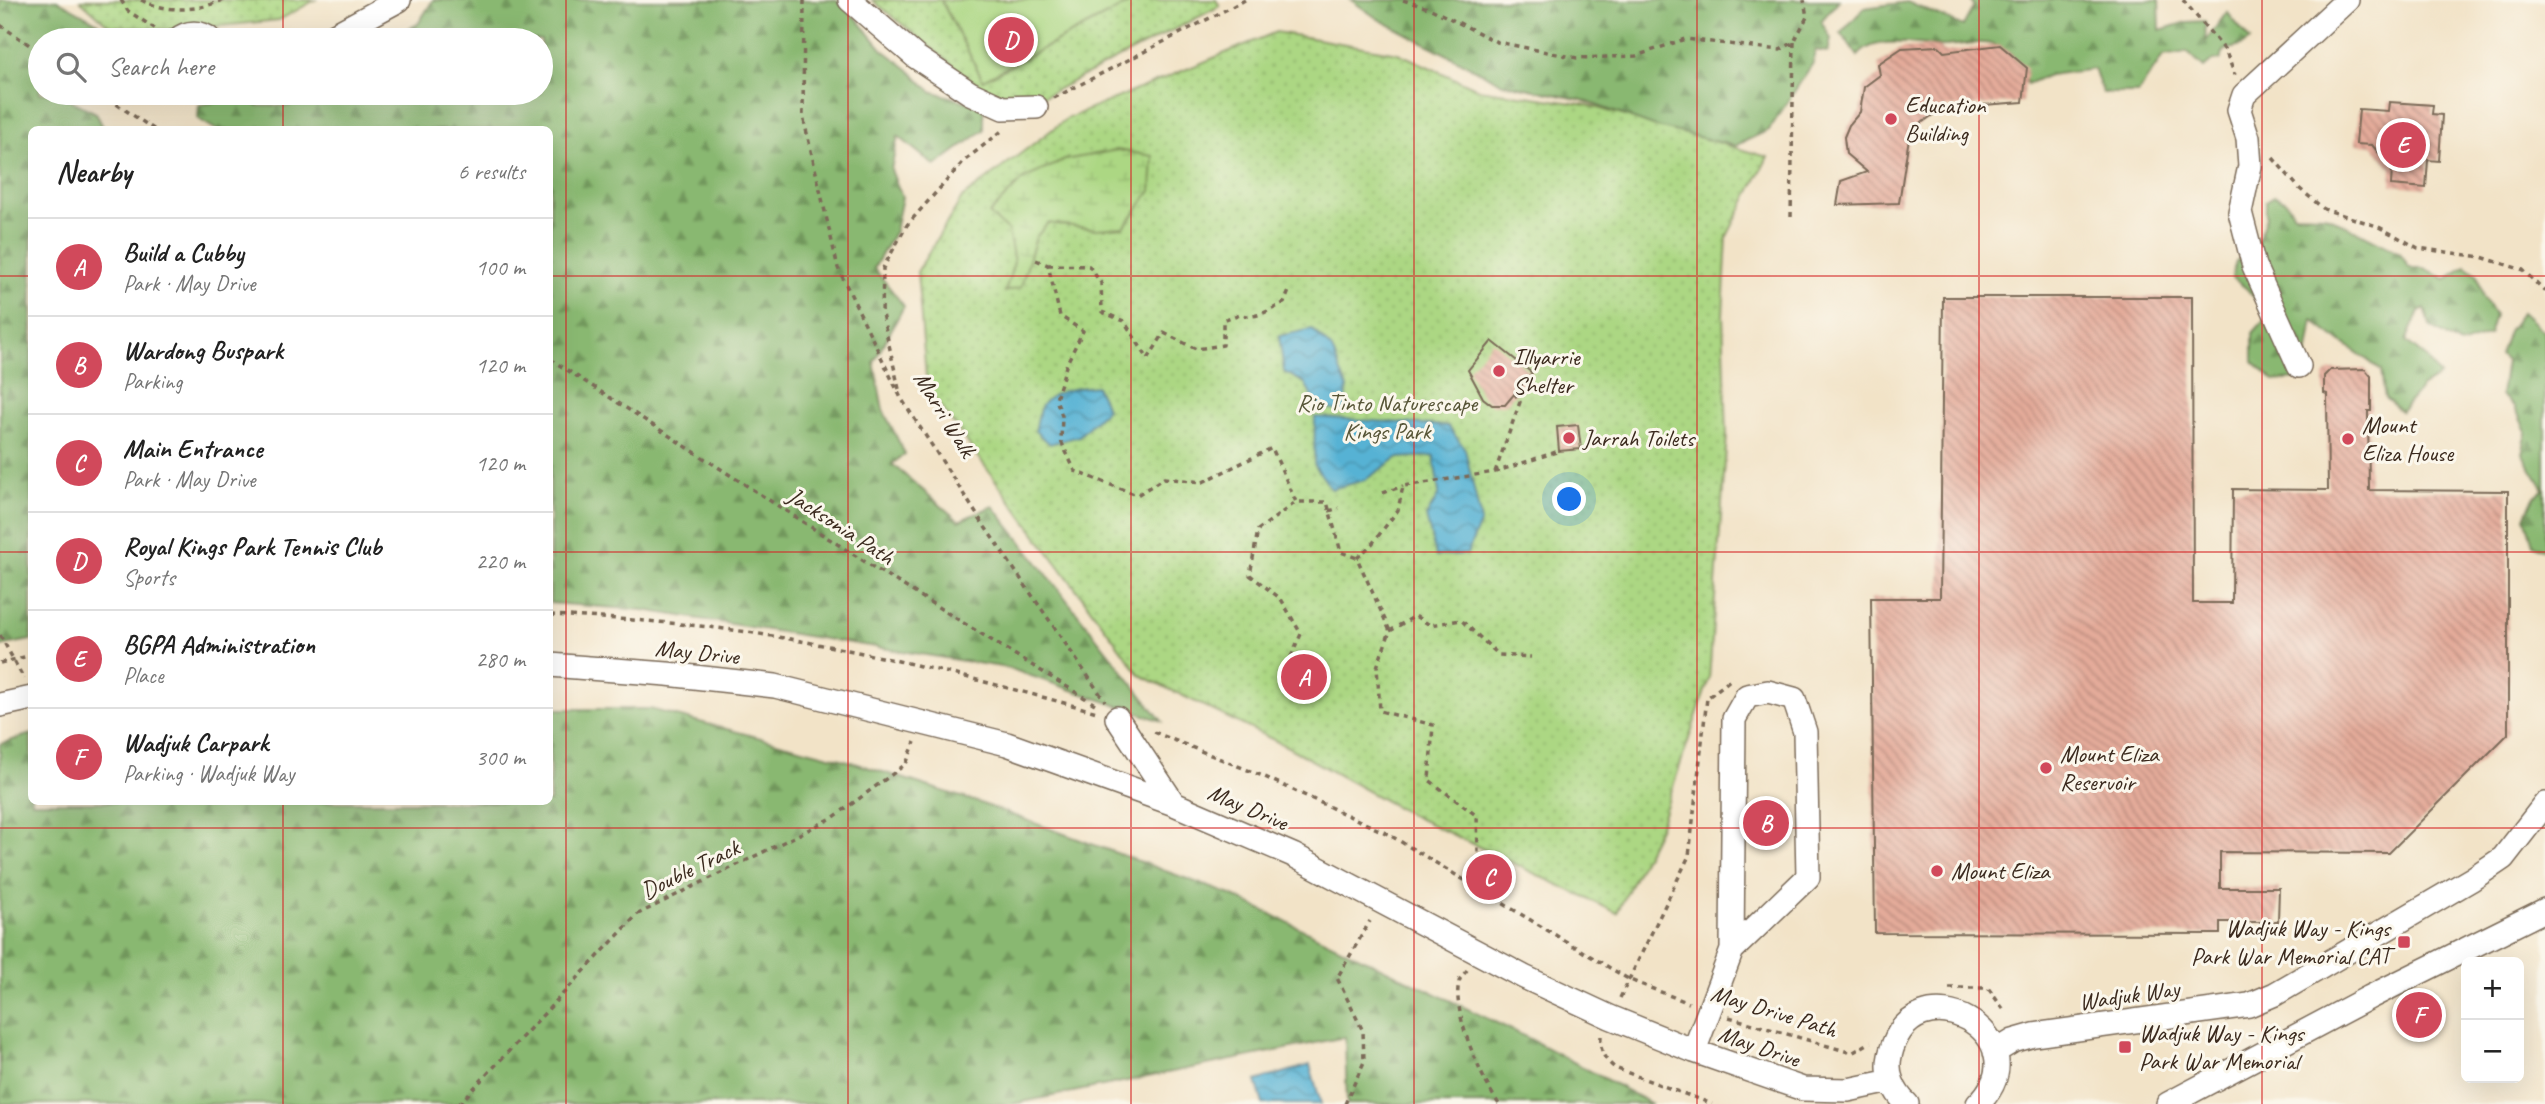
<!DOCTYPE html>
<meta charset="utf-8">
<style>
:root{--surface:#fff;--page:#f6f6f6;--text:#222;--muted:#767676;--line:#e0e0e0;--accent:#d1495b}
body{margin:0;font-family:Caveat,sans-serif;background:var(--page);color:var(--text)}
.controls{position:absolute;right:21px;bottom:21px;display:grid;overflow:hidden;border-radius:10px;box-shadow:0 7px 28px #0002}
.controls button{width:63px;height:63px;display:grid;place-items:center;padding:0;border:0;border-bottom:2px solid var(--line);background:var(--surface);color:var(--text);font:35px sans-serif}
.you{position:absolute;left:1570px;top:500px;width:24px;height:24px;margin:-18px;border:5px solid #fff;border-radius:50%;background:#1a73e8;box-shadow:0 0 0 10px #1a73e833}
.badge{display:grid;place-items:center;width:46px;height:46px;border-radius:50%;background:var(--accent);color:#fff;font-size:23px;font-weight:700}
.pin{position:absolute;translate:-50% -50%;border:4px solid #fff;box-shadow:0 2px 7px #0006}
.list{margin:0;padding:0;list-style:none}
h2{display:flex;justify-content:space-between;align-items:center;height:91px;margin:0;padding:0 28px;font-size:30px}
h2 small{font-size:23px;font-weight:400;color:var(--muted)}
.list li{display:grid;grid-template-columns:46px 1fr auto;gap:21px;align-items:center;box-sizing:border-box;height:98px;padding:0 28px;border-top:2px solid var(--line)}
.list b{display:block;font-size:26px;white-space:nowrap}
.list p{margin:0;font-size:23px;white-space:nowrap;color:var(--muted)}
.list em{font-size:23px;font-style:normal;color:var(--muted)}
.icon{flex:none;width:38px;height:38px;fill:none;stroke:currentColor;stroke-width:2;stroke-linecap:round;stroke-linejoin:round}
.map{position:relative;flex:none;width:2545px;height:1104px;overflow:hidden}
.search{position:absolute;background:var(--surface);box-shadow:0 7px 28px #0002;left:28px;top:28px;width:525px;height:77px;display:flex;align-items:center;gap:18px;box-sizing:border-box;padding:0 24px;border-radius:38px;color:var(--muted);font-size:26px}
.panel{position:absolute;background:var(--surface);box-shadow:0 7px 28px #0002;left:28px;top:126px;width:525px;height:679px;border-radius:10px}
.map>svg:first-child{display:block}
.grass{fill:url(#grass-dots);stroke:#748050;stroke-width:2}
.forest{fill:url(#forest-firs);stroke:#627148;stroke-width:2}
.wetland{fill:url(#wetland-marsh);stroke:#748050;stroke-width:2}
.pitch{fill:#acd783;stroke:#748050;stroke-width:2}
.water{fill:url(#water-waves);stroke:#486e79;stroke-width:2}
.building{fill:url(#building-back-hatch)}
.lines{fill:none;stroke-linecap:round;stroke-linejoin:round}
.minor-casing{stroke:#7b6b59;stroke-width:26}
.path{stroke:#7b6b59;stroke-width:3.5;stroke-dasharray:5 5;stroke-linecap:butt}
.minor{stroke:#fff;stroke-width:23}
.grid{fill:none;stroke:#d62828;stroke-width:2;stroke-opacity:0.55}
.poi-dot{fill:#d1495b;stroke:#fbf7ec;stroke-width:2.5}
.labels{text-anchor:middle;stroke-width:6;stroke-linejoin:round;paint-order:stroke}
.poi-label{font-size:24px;fill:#3b2a1e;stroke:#fbf7ec;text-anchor:start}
.park-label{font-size:24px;fill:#575537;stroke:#fbf7ec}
.street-label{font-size:24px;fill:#3b2a1e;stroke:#fbf7ec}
</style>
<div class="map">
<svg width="2545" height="1104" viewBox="0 0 2545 1104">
<defs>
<pattern id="grass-dots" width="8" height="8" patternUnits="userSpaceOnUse" patternTransform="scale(1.75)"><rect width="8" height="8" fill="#acd783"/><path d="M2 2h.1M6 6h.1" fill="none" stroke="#95b971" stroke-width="1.8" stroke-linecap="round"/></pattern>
<pattern id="forest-firs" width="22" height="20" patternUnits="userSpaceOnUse" patternTransform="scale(1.75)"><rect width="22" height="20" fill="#89b871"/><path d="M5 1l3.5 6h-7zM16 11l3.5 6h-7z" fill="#71965c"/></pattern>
<pattern id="wetland-marsh" width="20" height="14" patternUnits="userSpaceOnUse" patternTransform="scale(1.75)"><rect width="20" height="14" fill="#acd783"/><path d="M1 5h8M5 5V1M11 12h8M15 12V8" fill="none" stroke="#95b971"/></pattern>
<pattern id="water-waves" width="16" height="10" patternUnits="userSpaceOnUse" patternTransform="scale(1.75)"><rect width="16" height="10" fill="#56b2d4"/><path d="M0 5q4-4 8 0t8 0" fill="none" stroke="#4891ab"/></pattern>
<pattern id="building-back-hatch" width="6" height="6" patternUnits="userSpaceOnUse" patternTransform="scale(1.75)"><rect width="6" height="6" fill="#e4ab9a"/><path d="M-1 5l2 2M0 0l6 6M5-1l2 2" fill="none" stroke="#ba8b7d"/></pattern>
</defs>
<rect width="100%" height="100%" fill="#fbf7ec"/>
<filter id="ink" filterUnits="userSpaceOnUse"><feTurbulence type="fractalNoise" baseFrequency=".0143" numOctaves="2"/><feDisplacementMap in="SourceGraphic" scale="14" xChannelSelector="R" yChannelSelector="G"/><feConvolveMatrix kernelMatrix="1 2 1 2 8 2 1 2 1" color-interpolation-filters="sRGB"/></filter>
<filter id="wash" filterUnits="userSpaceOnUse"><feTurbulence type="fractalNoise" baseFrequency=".00686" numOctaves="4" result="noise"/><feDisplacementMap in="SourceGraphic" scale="28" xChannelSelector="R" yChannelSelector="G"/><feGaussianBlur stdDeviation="1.57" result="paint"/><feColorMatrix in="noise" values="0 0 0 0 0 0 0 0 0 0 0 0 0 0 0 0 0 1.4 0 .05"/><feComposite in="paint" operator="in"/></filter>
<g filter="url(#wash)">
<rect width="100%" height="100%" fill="#f2e3c7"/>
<path class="grass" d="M80 0H315L279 20 180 30 109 26Z
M872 0H941L983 80 1135 0H1216L1220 6 1029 104 996 100Z
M1276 32 1398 53 1478 89 1587 105 1768 157 1727 236 1723 315 1727 435 1709 679 1659 828 1617 913 1496 855 1508 880 1502 901 1467 873 1472 865 1494 854 1411 815 1286 746 1140 675 927 388 917 272 962 198 1066 119Z"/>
<path class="forest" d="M0 0H57L98 23 90 40H40V93H61L60 95 96 113 104 129 32 130 31 640 0 646Z
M433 0H836L859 21 882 49 908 69 931 91 984 107V130L935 166 898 136 891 170 902 197 895 231 874 268 904 306 874 362 883 410 905 454 892 464 959 521 993 506 1162 721 1008 668 643 610 550 603V130H217L198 119 199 105 238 98 259 106H289L306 93H541V40H388L418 24Z
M1351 0H1839L1821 21 1831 39 1828 52 1815 50 1813 63 1769 130 1735 146 1653 126 1582 100 1502 83 1378 19Z
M1971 0H2159L2160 30 2187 22 2205 21 2206 41 2227 12 2250 40 2241 46 2225 50 2220 60 2212 61 2204 68 2187 52 2163 56 2138 93H2103L2094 69 2049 75 2027 84C2020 67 2016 55 1999 47 1982 38 1958 47 1940 46 1917 45 1875 34 1858 56L1841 33 1864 8 1907 2 1963 26 1974 6Z
M2274 196 2285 200 2294 214 2325 215 2400 253 2409 268H2422L2446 279 2466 266 2477 274 2483 297 2495 315 2489 335 2460 345 2430 326 2425 308 2419 311 2406 341 2428 359 2439 376 2421 388 2401 411 2385 398 2381 371C2359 351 2334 340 2313 320L2306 363 2296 379 2274 381 2253 361V333L2269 315 2247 289 2232 277 2236 261 2255 252 2266 216V201Z
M2522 312 2545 333V551L2533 544 2525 517 2534 497 2544 489 2522 453 2527 433 2514 406 2501 395 2506 361 2500 355 2508 331Z
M550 709H650L845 760 977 802 1231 895 1528 1038 1652 1104H1347L1345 1037 1013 1104H0V744L31 734 32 802H550Z"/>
<path class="wetland" d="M1117 150 1153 156 1151 191 1124 227 1096 229 1048 223 1036 237 1021 287 1005 292 1014 262 1008 231 989 214 1023 179 1065 160Z"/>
<path class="pitch" d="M941 0H1135L983 80Z"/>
<path class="water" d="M1312 329 1332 349 1347 388 1345 413 1316 406 1305 383 1284 372 1279 336Z
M1096 386 1107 409 1079 436 1050 444 1035 431C1037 424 1038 415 1040 409 1049 389 1078 388 1096 386Z
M1315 417 1448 426 1465 449 1481 521 1467 554 1436 556 1426 517 1439 494 1434 456 1397 458 1365 480 1331 489 1314 464Z
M1310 1065 1321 1104H1263L1256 1081Z"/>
<g id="blocks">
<path class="building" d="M2000 45 2027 68 2023 102 1943 108 1910 131 1899 203 1837 205 1841 181 1867 172 1846 154 1844 137 1849 125 1860 112 1864 87 1880 75 1878 64 1902 48 1938 46 1944 52Z
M2389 102 2433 105 2432 114 2442 115 2439 161 2428 160 2426 188 2391 185 2392 168 2372 145 2356 144 2359 109 2388 111Z
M1943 297H2192L2193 603H2232L2233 489 2328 490 2327 394 2324 393V376L2330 370 2365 369 2371 376V411H2368L2369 490 2508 491V734L2389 853 2220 852V888H2279L2278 922H2220V934L1875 933 1871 598H1940Z
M1492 341 1532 373 1505 405H1492L1483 398 1468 370Z
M1578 425 1581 449 1559 451 1557 427Z"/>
</g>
</g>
<g filter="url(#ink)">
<use href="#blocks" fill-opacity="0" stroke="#7b6b59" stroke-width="2"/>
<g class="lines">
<defs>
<path id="minor" d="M850 0 916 57 970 93 1003 108 1036 107
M177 40C187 31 201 31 211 40
M325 40 399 0
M2299 366 2254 266 2240 212 2250 166 2248 138 2239 110 2244 95 2347 0
M550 665 667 674 775 686 1007 744 1174 804 1293 855 1524 977 1610 1017 1694 1051 1803 1089 1848 1090 1891 1081
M0 705 32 698
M1117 718 1174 804
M1694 1051 1732 950 1734 719 1747 696 1768 692 1794 699 1805 732 1808 877 1732 950
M1995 1052 2013 1041 2034 1035 2249 1005 2275 994 2472 879 2503 858 2545 804
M1907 1104C1894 1092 1886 1074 1890 1056 1912 961 2046 1037 1978 1104
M2168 1104 2370 997 2545 910"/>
</defs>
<use href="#minor" class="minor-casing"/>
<path class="path" d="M121 0 128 11 159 31
M141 0C167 13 197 11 223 0
M804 0 803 116 838 268 901 398 985 527 1105 701
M1403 0 1431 9 1497 42 1577 58 1636 56 1685 39 1780 50 1794 42 1807 17 1804 0
M2183 0 2225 50 2235 75
M0 25 40 52
M100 93 155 130
M1054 98 1245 0
M2273 158 2300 189 2324 209 2377 226 2418 248 2481 257 2523 270 2545 292
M1791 217 1794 42
M1036 260 1048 265 1060 316 1083 331 1067 363 1056 399 1062 416 1061 441 1075 471 1137 495 1164 478 1203 482 1272 448 1296 502H1327L1341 552 1357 558 1390 631 1377 667 1380 711 1433 725 1429 780 1477 816 1479 888
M1048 265 1089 266 1101 283 1102 312 1124 321 1148 359 1164 333 1196 349 1223 345V320L1240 314C1254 321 1271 309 1284 303L1289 291
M550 359 873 567 1098 706
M899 389 882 314 883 268 907 225 964 161 1003 130
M1495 472 1520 402 1515 394
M1383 493 1403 486
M1329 511 1339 508
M1357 558 1372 544 1398 510 1403 486 1495 472 1559 451
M550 615C622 619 694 623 766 635 878 653 988 682 1097 712
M1390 631 1415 616 1430 625 1461 620 1499 655 1531 657
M0 635 24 679
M1291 657 1301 634 1281 599 1250 575 1258 530 1296 502
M0 663 32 655
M1154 732 1265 777 1388 834 1630 980 1689 1003
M1467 970C1465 973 1462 976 1460 979 1449 1007 1482 1081 1499 1104
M1949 988H1988L2004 1010
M1620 998 1689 856 1707 698 1730 680
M1729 1017 1852 1053 1871 1042
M1601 1036C1600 1051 1603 1058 1615 1068L1712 1104
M459 1104 638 914 834 817 906 764 915 742
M1345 1104 1364 1062 1363 1031 1337 978 1370 921"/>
<use href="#minor" class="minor"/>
</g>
</g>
<path class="grid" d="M283 0V40M566 0V1104M848 0V1104M1131 0V1104M1414 0V1104M1697 0V1104M1979 0V1104M2262 0V1104M283 93V130M0 276H32M550 276H2545M0 552H32M550 552H2545M283 802V1104M0 828H2545"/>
<g class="poi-dot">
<circle cx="1891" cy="119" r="7"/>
<circle cx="1499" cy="371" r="7"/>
<circle cx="1569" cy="438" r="7"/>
<circle cx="2348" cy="439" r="7"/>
<circle cx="2046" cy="768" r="7"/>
<circle cx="1937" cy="871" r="7"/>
<rect x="2397" y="935" width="14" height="14" rx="3.5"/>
<rect x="2118" y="1040" width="14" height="14" rx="3.5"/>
</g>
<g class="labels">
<g class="poi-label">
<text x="1905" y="113">Education<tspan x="1905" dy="28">Building</tspan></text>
<text x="1513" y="365">Illyarrie<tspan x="1513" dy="28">Shelter</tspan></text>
<text x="2362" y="433">Mount<tspan x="2362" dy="28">Eliza House</tspan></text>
<text x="1583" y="446">Jarrah Toilets</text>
<text x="2060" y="762">Mount Eliza<tspan x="2060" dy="28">Reservoir</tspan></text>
<text x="1951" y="879">Mount Eliza</text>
<text x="2390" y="936" text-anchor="end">Wadjuk Way - Kings<tspan x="2390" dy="28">Park War Memorial CAT</tspan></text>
<text x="2139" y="1041">Wadjuk Way - Kings<tspan x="2139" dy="28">Park War Memorial</tspan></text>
</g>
<g class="park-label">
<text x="1387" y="411">Rio Tinto Naturescape<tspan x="1387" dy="28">Kings Park</tspan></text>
</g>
<g class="street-label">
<text transform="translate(945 414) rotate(58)" y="8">Marri Walk</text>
<text transform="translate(841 526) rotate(33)" y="8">Jacksonia Path</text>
<text transform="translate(697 652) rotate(6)" y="8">May Drive</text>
<text transform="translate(1248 807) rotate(23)" y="8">May Drive</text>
<text transform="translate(690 869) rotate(-26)" y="8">Double Track</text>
<text transform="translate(2129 995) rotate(-8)" y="8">Wadjuk Way</text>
<text transform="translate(1774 1011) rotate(17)" y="8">May Drive Path</text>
<text transform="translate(1759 1046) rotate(19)" y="8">May Drive</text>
</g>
</g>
</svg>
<div class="controls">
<button>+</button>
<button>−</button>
</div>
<div class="you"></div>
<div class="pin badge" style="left:1304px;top:677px">A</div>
<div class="pin badge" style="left:1766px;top:823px">B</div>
<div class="pin badge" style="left:1489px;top:877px">C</div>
<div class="pin badge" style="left:1011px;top:40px">D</div>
<div class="pin badge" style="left:2403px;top:145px">E</div>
<div class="pin badge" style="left:2419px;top:1015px">F</div>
<div class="search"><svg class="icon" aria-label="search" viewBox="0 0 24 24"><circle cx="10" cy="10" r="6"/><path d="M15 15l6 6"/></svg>Search here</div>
<section class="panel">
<h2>Nearby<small>6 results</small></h2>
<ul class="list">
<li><span class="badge">A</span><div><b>Build a Cubby</b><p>Park · May Drive</p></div><em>100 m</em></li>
<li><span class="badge">B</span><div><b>Wardong Buspark</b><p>Parking</p></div><em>120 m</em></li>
<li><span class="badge">C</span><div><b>Main Entrance</b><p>Park · May Drive</p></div><em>120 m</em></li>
<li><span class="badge">D</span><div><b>Royal Kings Park Tennis Club</b><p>Sports</p></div><em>220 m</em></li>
<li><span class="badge">E</span><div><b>BGPA Administration</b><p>Place</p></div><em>280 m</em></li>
<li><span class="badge">F</span><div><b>Wadjuk Carpark</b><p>Parking · Wadjuk Way</p></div><em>300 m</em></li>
</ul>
</section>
</div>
